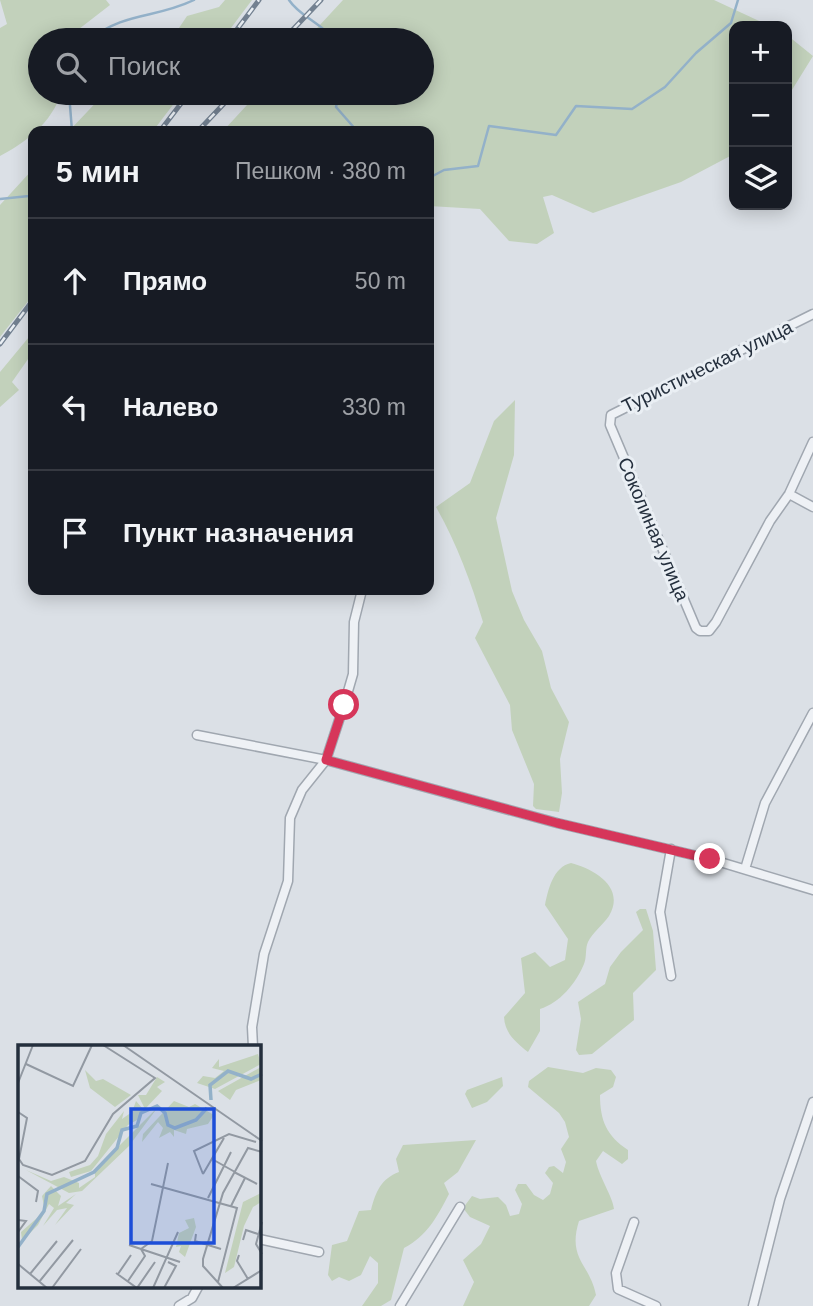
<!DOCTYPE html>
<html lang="ru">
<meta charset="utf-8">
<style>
:root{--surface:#171b24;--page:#242831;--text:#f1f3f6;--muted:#9ea1a6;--line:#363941}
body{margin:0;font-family:Helvetica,sans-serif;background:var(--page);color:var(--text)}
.controls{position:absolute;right:21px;top:21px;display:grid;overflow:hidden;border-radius:14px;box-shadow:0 4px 18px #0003}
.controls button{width:63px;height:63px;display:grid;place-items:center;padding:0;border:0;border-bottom:2px solid var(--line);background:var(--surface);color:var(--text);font:35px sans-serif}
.stop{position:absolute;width:21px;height:21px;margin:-16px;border:5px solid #d6365a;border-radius:50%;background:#fff}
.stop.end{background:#d6365a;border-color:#fff;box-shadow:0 2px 7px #0008}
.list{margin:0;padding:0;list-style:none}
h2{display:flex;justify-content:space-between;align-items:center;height:91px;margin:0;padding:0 28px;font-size:30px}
h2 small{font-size:23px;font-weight:400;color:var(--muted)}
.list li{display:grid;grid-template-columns:46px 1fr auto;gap:21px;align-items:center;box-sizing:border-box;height:126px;padding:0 28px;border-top:2px solid var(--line)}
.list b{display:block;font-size:26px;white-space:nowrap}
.list em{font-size:23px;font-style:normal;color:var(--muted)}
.icon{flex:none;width:38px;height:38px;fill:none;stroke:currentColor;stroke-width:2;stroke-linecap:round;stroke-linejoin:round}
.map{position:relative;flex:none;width:813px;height:1306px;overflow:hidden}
.search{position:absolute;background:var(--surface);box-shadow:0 4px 18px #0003;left:28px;top:28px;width:406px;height:77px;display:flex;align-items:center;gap:18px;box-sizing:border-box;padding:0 24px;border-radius:38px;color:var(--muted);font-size:26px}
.panel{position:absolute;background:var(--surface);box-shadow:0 4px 18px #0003;left:28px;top:126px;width:406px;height:469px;border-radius:14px}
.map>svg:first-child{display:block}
.green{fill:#c2d1bb}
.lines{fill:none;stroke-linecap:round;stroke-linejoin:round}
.stream{stroke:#93b1c9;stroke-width:2.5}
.street-casing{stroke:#a0a7b0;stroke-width:11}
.street{stroke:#eef1f5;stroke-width:8}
.rail-casing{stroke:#738191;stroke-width:5}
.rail{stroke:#eaeff4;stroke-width:2.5;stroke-dasharray:8;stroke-linecap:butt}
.route{stroke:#d6365a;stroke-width:9}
.labels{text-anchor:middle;stroke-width:6;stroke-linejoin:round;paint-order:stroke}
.street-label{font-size:19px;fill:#242f3d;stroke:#eaeff4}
.inset-river{fill:none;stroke:#93b1c9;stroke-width:3.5}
.inset-road{fill:none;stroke:#9299a2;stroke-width:2}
.view{fill:#1d4ed8;fill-opacity:0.15;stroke:#1d4ed8;stroke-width:3.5}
.inset-edge{fill:none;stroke:#242f3d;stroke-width:3.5}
</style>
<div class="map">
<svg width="813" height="1306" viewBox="0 0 813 1306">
<rect width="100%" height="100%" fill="#dbe0e6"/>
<path class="green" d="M0 0H106L110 5 79 29 72 40H40V93H61C52 122 27 142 0 156V28L7 24Z
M225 0H252L222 40H171L187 16 219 7Z
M343 0H714L770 26H734V154L681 182 593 213 552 195 543 197 554 233 537 244 509 241 480 209 429 206V131H270L267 129 223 131 258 93H422V40H306Z
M787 35 813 56 787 98Z
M105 93H182L153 131H69Z
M33 169V295L0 337V205Z
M29 337 33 352 12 382 19 390 0 407V372Z
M515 400 514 455 496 518 512 591 524 620 542 651 551 688 569 722 560 759 562 793 559 812 536 809 533 806 534 784 512 730 510 705 475 638 483 622C471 582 457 544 436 507L470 483 494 421Z
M571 863C594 869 626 887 609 916 603 925 592 933 588 942 585 948 587 957 584 964 576 983 560 1003 540 1009V1031L528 1052C516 1042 505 1034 504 1017L525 993 521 958 535 952 550 967 565 960 568 939 545 905C548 890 553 867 571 863Z
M640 909H646L653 931 656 970 633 993 634 1020 592 1054 579 1055 576 1050 581 1019 578 1002 605 984 610 967 621 952 643 930 636 912Z
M548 1067 583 1073 596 1068 611 1070 616 1077 613 1087 600 1095C600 1121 607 1136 628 1150V1159L622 1164 603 1151 596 1161C599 1177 613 1197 614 1209L579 1221C567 1259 590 1264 596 1295L589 1306H463L474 1282 463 1260 481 1244 490 1226 470 1217 463 1208 472 1196 480 1199 498 1197 506 1205 510 1216 519 1214 522 1204 515 1190 518 1184H526L534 1195 543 1200 550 1194 553 1183 545 1173 549 1167 554 1166 563 1173 566 1162 561 1149 569 1137 565 1122 559 1113 528 1087 529 1081Z
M502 1077 503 1086 487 1102 472 1108 465 1094 467 1090Z
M476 1140 458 1172 444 1183 449 1194C437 1217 427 1236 404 1248L391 1300 381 1306H362L378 1283V1263L370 1256 361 1275 349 1281 339 1277 332 1281 328 1275 332 1245 347 1241 359 1211 371 1210C376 1191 381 1179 399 1172L396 1159 403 1145Z"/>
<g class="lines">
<path class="stream" d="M289 0C300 17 322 23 334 40
M89 40C126 11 155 19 194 0
M69 93 72 131
M339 93 336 107 357 131
M429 178 444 170 478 166 489 126 556 135 576 106 632 109 665 87 696 53 731 23 738 0
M0 199 29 196 33 191"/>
<defs>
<path id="street" d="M813 314 611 415 610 425 696 628 700 631H709L716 622 770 521 789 494 813 442
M789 494 813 507
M197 735 326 760 557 823 710 859 813 890
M745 869 765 803 813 713
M671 976 660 912 671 849
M253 1047 252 1027 264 954 288 881 290 818 302 790 326 760 344 705 353 674 354 622 362 590
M634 1222 616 1273 618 1289 656 1306
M259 1239 319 1252
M179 1306 192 1298 198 1287
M400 1306 460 1207
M753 1306 780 1199 813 1102"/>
</defs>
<use href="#street" class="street-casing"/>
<use href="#street" class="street"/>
<defs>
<path id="rail" d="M229 40 259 0
M283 40 321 0
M160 131 189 93
M198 131 234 93
M0 344 33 300"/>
</defs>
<use href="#rail" class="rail-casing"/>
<use href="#rail" class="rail"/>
</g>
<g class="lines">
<path class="route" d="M344 705 326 760 557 823 710 859"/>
</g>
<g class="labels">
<g class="street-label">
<text transform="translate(707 366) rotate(-26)" y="7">Туристическая улица</text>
<text transform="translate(654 529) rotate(67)" y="7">Соколиная улица</text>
</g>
</g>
<g transform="translate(18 1045)">
<rect width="243" height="243" fill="#dbe0e6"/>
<path d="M240 9 243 19 197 44 179 38 185 31 197 33 206 26 194 23 201 14V22ZM243 22V35L218 45 212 55 200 46ZM67 25 78 36 85 34 113 50 97 62 72 43ZM139 32 147 37 139 42 144 46 127 64 120 50H128ZM118 56 125 64 119 75 110 80 73 126 53 132 51 127 72 120 80 111 88 89 106 66 104 74 114 67ZM156 56 171 62 177 59 196 70 190 79 169 84 168 89 156 85V92L152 87 141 93 145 83 140 77 124 97 125 89ZM140 62 111 101 64 146 51 148 8 125 33 136 46 132 61 138V143L77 132V125ZM33 141 43 151 40 161 58 149 48 158 56 160 37 180 49 163 39 165 25 181 36 163 31 159 20 180 4 196 3 187 27 166 24 151ZM243 148V157L235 162 226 181 216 222 207 228 225 157ZM176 173 178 182 167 212 161 207 163 201 158 202 161 188 171 183 167 175Z" fill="#c2d1bb"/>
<path class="inset-river" d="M193 55 192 40 210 26 233 34 244 29M0 202 26 166 29 149 76 127 99 103 104 85 119 81 123 68 139 61 147 68 150 80 157 83 178 75 189 63"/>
<path class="inset-road" d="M105 0 244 96M8 19 55 41 74 0M0 38 15 0M0 67 9 73 1 114 5 120 34 130 67 116 95 69 137 33 85 0M194 114 217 127M216 127 239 139M185 129 176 106 211 89 238 97M185 129 206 93M0 131 20 146 18 157M133 139 219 163 200 237M190 153 213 107M213 161 227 133M0 175 8 176 0 187M244 177 238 199 244 209M178 189 177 196 203 204M225 195 228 185 240 189M111 200 162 217M221 210 219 216 230 234M0 219 29 243M98 228 119 243 137 217M12 229 39 196M100 229 113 210M110 236 127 211 123 204 134 196 150 118M21 237 55 195M34 243 63 204M135 243 160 187M146 243 158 221 150 217M205 243 185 221V214L205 148 230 103 244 107M215 243 244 225"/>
<path class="view" d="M113 64H196V198H113Z"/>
<rect width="243" height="243" class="inset-edge"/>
</g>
</svg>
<div class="controls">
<button>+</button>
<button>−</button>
<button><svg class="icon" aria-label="layers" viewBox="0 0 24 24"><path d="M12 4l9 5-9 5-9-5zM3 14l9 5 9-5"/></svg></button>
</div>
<div class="stop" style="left:344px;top:705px"></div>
<div class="stop end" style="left:710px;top:859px"></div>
<div class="search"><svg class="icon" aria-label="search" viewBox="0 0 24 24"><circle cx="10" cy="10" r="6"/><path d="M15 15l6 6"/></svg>Поиск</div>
<section class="panel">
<h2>5 мин<small>Пешком · 380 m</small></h2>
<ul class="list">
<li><svg class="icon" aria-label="ahead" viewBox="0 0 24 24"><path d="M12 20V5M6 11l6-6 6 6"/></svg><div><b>Прямо</b></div><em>50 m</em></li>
<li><svg class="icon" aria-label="left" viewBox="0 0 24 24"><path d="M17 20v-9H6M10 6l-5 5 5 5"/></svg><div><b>Налево</b></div><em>330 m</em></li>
<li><svg class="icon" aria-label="arrive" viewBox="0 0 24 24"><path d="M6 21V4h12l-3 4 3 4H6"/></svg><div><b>Пункт назначения</b></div></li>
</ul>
</section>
</div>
